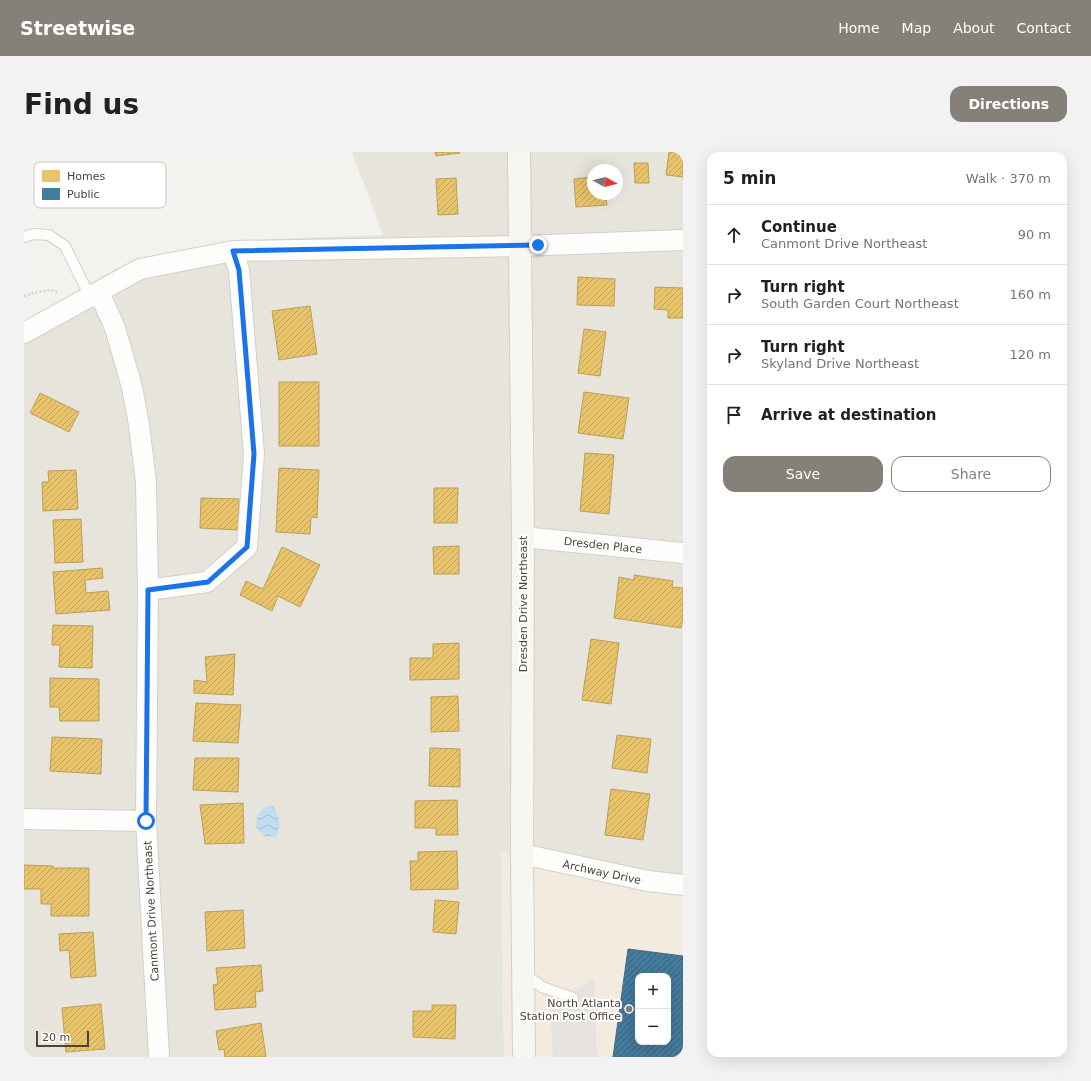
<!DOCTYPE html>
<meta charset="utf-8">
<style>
:root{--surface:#fff;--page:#f2f2f2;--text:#202124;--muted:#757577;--line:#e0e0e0;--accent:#868178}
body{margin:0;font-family:"DejaVu Sans",sans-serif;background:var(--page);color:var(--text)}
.controls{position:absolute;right:12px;bottom:12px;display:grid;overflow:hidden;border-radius:8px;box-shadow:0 4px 16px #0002}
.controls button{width:36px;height:36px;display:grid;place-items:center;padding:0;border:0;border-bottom:1px solid var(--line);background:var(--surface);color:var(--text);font:20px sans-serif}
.compass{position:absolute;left:563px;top:12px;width:36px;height:36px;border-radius:50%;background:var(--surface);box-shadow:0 4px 16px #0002;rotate:98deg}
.scale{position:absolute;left:12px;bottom:10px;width:53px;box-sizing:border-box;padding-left:4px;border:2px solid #4b4439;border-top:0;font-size:11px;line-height:14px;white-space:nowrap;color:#4b4439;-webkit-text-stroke:3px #fff;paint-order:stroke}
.stop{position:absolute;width:12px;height:12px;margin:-9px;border:3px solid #1a73e8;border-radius:50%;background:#fff}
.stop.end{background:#1a73e8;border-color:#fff;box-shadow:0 1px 4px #0008}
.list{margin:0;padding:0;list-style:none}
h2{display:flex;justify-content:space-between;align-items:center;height:52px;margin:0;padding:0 16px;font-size:17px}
h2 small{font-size:13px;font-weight:400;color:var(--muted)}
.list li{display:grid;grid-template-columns:26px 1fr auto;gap:12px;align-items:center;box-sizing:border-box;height:60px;padding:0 16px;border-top:1px solid var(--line)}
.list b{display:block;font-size:15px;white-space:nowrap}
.list p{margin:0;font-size:13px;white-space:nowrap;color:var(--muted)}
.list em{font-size:13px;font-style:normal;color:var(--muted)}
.actions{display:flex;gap:8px;padding:12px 16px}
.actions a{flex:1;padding:9px 0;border:1px solid var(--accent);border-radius:12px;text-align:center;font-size:14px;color:var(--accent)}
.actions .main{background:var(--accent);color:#fff}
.icon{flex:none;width:22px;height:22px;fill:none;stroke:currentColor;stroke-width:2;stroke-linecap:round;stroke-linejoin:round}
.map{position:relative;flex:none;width:659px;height:905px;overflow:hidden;border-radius:12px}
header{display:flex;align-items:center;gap:24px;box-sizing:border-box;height:56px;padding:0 20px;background:var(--accent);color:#fff}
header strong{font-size:19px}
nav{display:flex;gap:22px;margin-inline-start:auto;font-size:14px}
.intro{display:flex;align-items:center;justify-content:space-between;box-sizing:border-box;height:96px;padding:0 24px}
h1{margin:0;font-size:28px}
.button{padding:10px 18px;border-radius:12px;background:var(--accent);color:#fff;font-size:14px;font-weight:700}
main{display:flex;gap:24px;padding:0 24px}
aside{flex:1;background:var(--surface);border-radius:12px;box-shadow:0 4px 16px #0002}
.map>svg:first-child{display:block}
.residential{fill:#e7e4dc;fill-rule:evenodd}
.commercial{fill:#f3ebdf;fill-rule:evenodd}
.parking{fill:#e6e3df}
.water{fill:url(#water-waves)}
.homes{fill:url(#homes-hatch);stroke:#ba9e5b}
.public{fill:url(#public-hatch);stroke:#476a7f;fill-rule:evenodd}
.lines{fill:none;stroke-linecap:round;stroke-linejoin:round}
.lane-casing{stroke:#d2d0cb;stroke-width:12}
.street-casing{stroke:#d2d0cb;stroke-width:22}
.secondary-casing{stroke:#d3cfc5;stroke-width:24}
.path{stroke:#d3d2cc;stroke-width:2.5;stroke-dasharray:2 2;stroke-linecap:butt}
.lane{stroke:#fdfdfc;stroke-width:10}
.street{stroke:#fdfdfc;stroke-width:20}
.secondary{stroke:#f7f6f1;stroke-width:22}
.route{stroke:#1a73e8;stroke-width:5}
.poi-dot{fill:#868178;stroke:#fff;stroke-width:1.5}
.labels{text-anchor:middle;stroke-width:4;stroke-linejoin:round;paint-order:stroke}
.street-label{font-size:11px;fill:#4b4439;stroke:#fff}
.poi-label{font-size:11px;fill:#4b4439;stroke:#fff;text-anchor:end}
.key{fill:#fff;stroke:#c9c7c4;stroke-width:1}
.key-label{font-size:11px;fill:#4b4439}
</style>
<header>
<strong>Streetwise</strong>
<nav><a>Home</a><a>Map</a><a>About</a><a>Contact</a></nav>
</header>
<div class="intro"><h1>Find us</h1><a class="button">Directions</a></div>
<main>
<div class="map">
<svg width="659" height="905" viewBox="0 0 659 905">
<defs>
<pattern id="water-waves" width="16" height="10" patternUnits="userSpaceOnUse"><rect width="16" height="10" fill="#c0ddf1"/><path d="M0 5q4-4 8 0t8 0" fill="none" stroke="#a6bfcf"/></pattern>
<pattern id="homes-hatch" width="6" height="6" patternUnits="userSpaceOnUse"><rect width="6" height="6" fill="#e9c46a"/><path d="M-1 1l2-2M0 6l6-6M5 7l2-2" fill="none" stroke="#bfa158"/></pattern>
<pattern id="public-hatch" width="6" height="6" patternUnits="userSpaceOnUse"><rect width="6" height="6" fill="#457b9d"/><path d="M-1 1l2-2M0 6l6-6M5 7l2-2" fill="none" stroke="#39617a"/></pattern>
</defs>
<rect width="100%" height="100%" fill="#f4f2ee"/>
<path class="residential" d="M328 0H659V726L477 700 480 905H0V169L93 116 191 92 248 87 359 83ZM569 18H593V42H569Z"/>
<path class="commercial" d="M477 700 659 726V905H480ZM614 824H644V890H614Z"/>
<path class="parking" d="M570 826 573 905H529L526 855Z"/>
<path class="water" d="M250 654 256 671 253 685 240 684 232 675 233 664 240 655Z"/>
<path class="homes" d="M411 0H435L436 1 412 4Z
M645 0H659V25L642 23Z
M610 11H624L625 31H611Z
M569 25V42H582L583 53 552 55 550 27Z
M432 26 434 62 414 63 412 27Z
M554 125 591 127 590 154 553 153Z
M631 135 659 136V166H644V158L630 157Z
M286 154 293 202 255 208 248 159Z
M560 177 582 180 576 224 554 221Z
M255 230H295V294H255Z
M560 240 605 246 599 287 554 281Z
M16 241 55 260 45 280 6 261Z
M561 301 590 303 585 362 556 359Z
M255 316 295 318 293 366 287 365 286 382 252 380Z
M52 318 54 357 19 359 18 330H25L24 319Z
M410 336H434L433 371H410Z
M177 346 215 347 214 378 176 376Z
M57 367 59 410 31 411 29 368Z
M435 394V422H410L409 395Z
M258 395 296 413 276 455 254 444 248 459 216 443 222 429 239 437Z
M78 416 79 426 61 428 62 441 84 439 86 458 32 462 29 420Z
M610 423 649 429 648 435 659 436V465L657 476 590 466 595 425 610 428Z
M29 473 69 474 68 516 35 515 36 493H28Z
M567 487 595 491 587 552 558 548Z
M435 491V527L386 528V506H409V492Z
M211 502 209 543 170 541V528L183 530 181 505Z
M26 526 75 527V569H36L35 555H26Z
M434 544 435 579 407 580V545Z
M172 551 217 553 214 591 169 589Z
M593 583 627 587 623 621 588 616Z
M28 585 78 587 77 622 26 619Z
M406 596 436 597V635L405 634Z
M171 606H215L214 640 169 638Z
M587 637 626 642 619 688 581 683Z
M433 648 434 683H412V676H391V649Z
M219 651 220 691 181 692 176 653Z
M433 699 434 737 387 738 386 709H394V700Z
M0 713 29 714V716H65V764H27V752H17V737H0Z
M411 748 435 750 432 782 409 780Z
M219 758 221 796 183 799 181 760Z
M69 780 72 824 47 826 45 798 36 799 35 782Z
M237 813 239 839 231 840 232 855 191 858 189 833 194 832 192 816Z
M77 852 81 897 42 900 38 856Z
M408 853H432L431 887 389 885V859H408Z
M237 871 242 905H201L200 897 195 898 192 879Z"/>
<path class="public" d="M604 797 659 804V905H589ZM614 824H644V890H614Z"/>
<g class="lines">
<defs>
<path id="lane" d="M0 85 9 82 25 83 41 94 66 145
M500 821 518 835 549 846"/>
<path id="street" d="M75 140 91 176 108 235 115 273 122 330 124 438 122 669 135 905
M0 181 116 117 209 99 496 94 659 88
M499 385 659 401
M124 438 183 430 223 395 230 302 215 118 209 99
M0 667 122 669
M498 702 624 729 659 733"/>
<path id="secondary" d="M495 0 499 385 498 702 500 905"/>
</defs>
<use href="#lane" class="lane-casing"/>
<use href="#street" class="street-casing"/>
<use href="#secondary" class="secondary-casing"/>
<path class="path" d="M0 144C11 141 24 136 34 140"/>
<use href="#lane" class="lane"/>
<use href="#street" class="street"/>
<use href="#secondary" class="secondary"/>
</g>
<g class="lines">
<path class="route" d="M122 669 124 438 184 430 223 395 230 302 215 118 209 99 514 93"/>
</g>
<circle class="poi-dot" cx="605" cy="857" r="4"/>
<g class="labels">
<g class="street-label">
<text transform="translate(579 393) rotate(6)" y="4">Dresden Place</text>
<text transform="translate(499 452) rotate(-90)" y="4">Dresden Drive Northeast</text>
<text transform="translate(578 720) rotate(12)" y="4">Archway Drive</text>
<text transform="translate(127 759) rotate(-93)" y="4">Canmont Drive Northeast</text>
</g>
<g class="poi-label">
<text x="597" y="855">North Atlanta<tspan x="597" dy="13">Station Post Office</tspan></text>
</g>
</g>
<rect x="10" y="10" width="132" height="46" rx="6" class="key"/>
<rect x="18" y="18" width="18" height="12" fill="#e9c46a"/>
<rect x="18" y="36" width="18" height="12" fill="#457b9d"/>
<g class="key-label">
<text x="43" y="28">Homes</text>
<text x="43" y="46">Public</text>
</g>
</svg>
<div class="controls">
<button>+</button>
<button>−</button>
</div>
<svg class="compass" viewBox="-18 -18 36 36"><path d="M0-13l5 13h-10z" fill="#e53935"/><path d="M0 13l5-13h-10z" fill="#757577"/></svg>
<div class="scale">20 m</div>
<div class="stop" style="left:122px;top:669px"></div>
<div class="stop end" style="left:514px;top:93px"></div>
</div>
<aside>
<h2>5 min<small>Walk · 370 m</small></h2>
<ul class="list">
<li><svg class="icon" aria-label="ahead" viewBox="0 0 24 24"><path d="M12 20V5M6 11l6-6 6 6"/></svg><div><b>Continue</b><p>Canmont Drive Northeast</p></div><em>90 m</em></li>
<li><svg class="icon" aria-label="right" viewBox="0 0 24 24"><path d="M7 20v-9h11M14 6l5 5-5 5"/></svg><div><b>Turn right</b><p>South Garden Court Northeast</p></div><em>160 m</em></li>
<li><svg class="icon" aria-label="right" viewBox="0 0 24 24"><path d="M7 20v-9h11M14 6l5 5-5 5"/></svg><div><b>Turn right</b><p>Skyland Drive Northeast</p></div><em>120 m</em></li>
<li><svg class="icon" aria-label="arrive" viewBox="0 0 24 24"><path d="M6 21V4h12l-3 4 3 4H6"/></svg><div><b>Arrive at destination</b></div></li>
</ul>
<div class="actions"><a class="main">Save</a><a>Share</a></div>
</aside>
</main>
